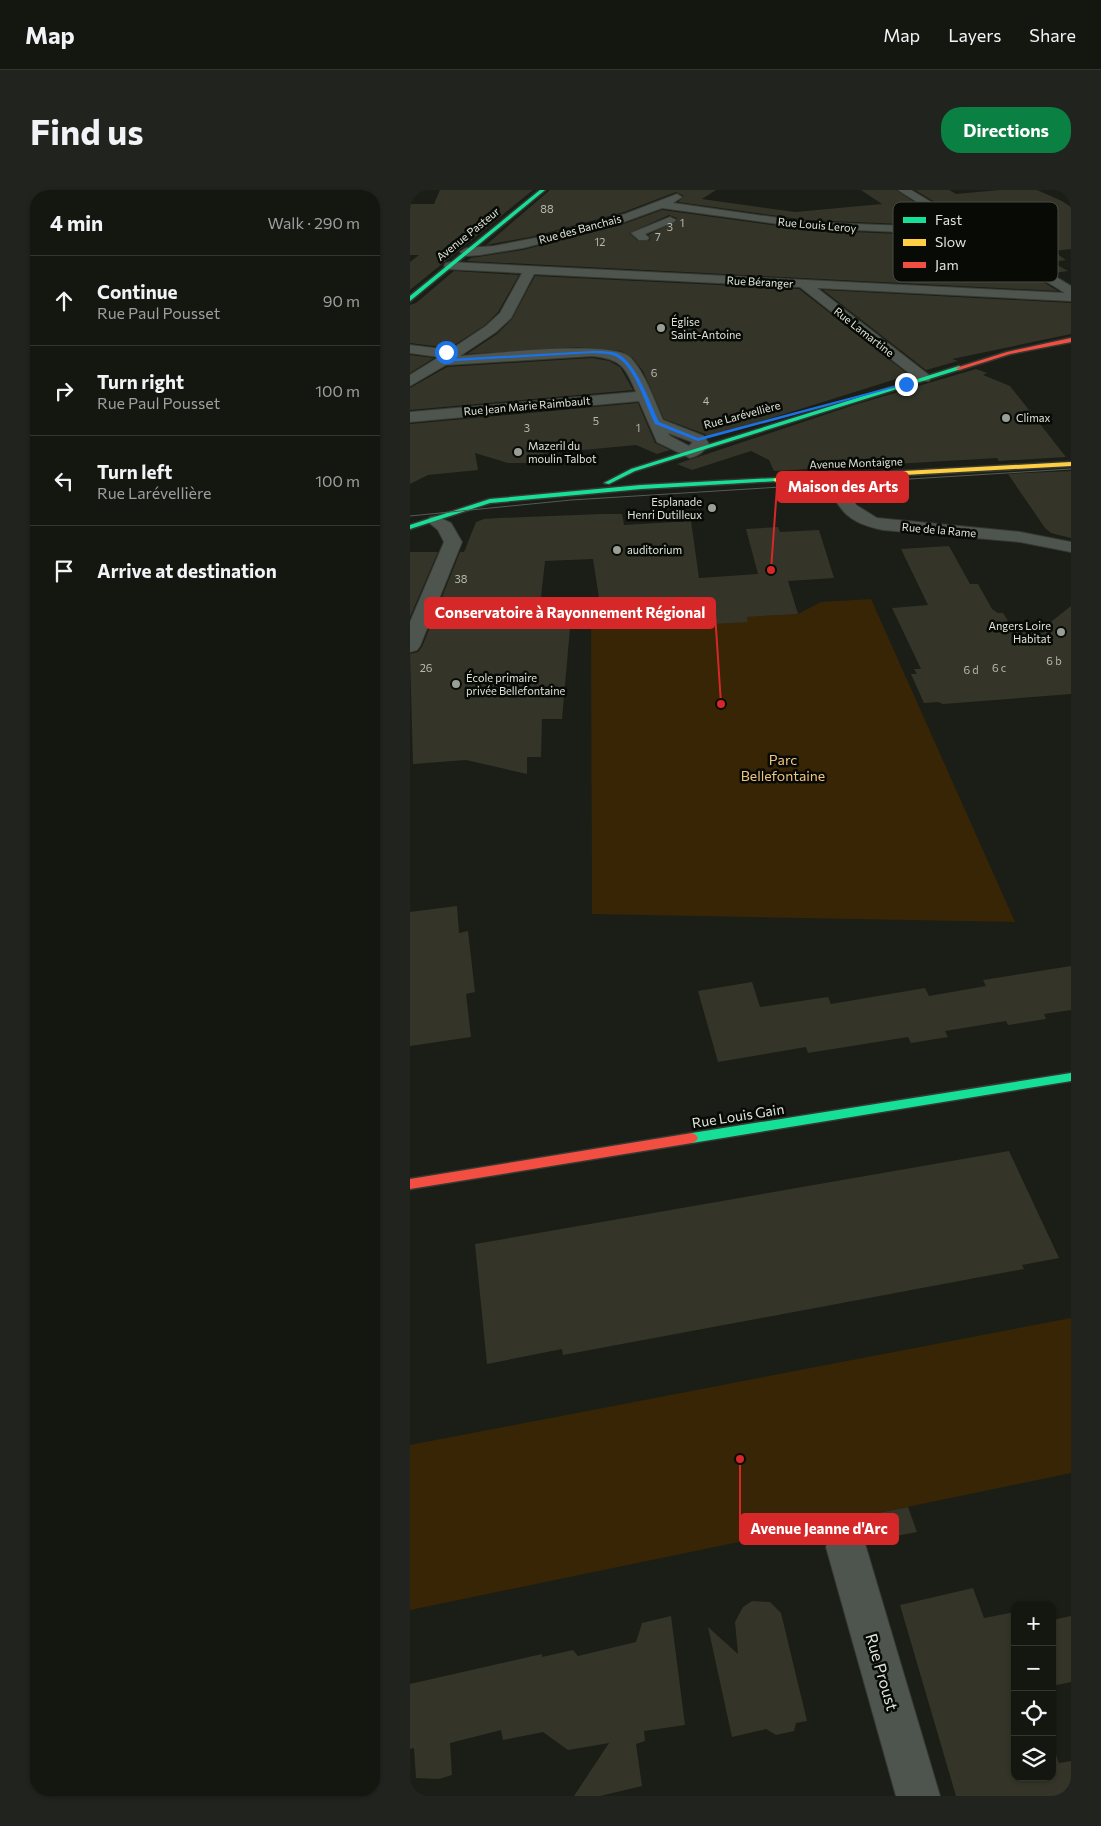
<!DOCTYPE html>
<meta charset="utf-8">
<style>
:root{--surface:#141610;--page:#21231e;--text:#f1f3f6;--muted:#9d9f9f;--line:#333530;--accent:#0b8043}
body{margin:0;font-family:Commissioner,sans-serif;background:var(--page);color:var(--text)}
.controls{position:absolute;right:15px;bottom:15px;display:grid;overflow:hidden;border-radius:10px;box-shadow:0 1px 4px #0004}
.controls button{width:45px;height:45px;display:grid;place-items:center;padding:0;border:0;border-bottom:1px solid var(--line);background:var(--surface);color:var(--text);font:25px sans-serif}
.stop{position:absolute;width:15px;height:15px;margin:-11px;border:4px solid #1a73e8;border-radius:50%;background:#fff}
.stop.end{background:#1a73e8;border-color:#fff;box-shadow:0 1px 5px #0008}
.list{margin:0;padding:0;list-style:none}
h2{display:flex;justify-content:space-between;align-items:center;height:65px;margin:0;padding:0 20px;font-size:21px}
h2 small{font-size:16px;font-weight:400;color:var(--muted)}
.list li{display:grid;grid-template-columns:32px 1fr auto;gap:15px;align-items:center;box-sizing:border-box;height:90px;padding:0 20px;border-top:1px solid var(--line)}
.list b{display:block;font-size:19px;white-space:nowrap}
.list p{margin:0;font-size:16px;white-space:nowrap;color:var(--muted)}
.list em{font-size:16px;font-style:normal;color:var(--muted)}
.icon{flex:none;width:28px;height:28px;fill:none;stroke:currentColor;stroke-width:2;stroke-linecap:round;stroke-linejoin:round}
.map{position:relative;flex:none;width:661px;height:1606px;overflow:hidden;border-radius:20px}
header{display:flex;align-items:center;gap:30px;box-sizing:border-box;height:70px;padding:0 25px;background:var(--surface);border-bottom:1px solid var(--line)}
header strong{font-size:24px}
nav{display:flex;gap:28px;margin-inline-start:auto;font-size:18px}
.intro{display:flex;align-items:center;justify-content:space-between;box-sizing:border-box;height:120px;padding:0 30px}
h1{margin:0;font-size:35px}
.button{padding:12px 22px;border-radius:20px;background:var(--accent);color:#fff;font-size:18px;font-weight:700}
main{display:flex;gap:30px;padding:0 30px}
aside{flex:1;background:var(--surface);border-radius:20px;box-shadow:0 1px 4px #0004}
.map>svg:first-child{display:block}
.green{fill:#372505}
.building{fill:#343528;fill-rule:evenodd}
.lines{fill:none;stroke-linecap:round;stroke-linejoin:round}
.street-casing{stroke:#363932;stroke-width:2}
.fast-casing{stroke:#363932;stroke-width:3}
.slow-casing{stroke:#363932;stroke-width:3}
.jam-casing{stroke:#363932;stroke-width:3}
.street{fill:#4e554f;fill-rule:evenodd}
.fast{fill:#16e098;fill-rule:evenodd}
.slow{fill:#ffcf43;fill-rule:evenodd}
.jam{fill:#f24e42;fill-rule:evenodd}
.tram{stroke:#565a56;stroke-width:1}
.route{fill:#1a73e8}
.poi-dot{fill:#9a9f96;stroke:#070a05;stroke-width:2}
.labels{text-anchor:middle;stroke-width:5;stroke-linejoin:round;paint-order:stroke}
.number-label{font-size:11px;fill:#b4b9ae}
.far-street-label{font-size:11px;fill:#dfe5db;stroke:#070a05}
.far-poi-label{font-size:11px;fill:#dfe5db;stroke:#070a05;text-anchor:start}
.park-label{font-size:14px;fill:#f2c381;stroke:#070a05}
.street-label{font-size:14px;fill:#dfe5db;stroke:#070a05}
.near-street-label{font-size:16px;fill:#dfe5db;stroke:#070a05}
.key{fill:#070a05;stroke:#484c45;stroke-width:1}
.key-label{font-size:14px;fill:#dfe5db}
.leader{fill:none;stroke:#d62828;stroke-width:2}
.callout-dot{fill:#d62828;stroke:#070a05;stroke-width:2}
.callout{fill:#d62828;stroke:#d62828;stroke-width:2}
.callout-label{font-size:15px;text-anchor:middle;font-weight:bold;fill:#fff}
</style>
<header>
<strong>Map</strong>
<nav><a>Map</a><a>Layers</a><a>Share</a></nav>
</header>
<div class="intro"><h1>Find us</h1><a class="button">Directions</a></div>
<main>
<aside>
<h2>4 min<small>Walk · 290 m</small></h2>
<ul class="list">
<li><svg class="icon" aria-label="ahead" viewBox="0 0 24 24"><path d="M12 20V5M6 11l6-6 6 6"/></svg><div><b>Continue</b><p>Rue Paul Pousset</p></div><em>90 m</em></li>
<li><svg class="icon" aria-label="right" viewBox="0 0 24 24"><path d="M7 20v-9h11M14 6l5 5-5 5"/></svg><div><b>Turn right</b><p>Rue Paul Pousset</p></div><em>100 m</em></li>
<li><svg class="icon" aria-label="left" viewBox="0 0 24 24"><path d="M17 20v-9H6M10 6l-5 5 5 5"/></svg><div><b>Turn left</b><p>Rue Larévellière</p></div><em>100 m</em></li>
<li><svg class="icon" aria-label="arrive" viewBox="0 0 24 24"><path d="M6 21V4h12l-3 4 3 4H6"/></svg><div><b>Arrive at destination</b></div></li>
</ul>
</aside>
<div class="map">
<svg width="661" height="1606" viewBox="0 0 661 1606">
<rect width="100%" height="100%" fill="#1a1e16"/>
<path class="green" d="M461 409 605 732 182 724 181 435 247 431 338 432 337 427 388 424 411 412Z
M661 1128V1283L0 1420V1255Z"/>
<path class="building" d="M30 0H123L0 100V72L9 65H0V14H24Z
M140 0H306L292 9 385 22 472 14 451 0H486L541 36 397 30 268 12 274 6 266 2 214 22 125 46 76 55Z
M505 0H539L546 4 590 0H627L652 11 661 17V59L643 61 656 70 642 72 658 81 643 83Z
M252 20 397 40 559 47 648 101 57 71 61 68 113 60 211 35ZM259 25 267 28V31L238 45 241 48 238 51H228L219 43Z
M44 81 109 85 88 122 75 135 40 158 0 153V115L6 113Z
M125 86 389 99 499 185 298 248 295 244 254 229 233 181 222 167 211 161 167 157 57 164 87 144 102 129Z
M413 100 661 113V144L542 169 548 171 516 180Z
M0 165 24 168 0 183Z
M182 168 199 171 210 177 223 200 0 220V198L37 177Z
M566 179 577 183 573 185 600 196 656 267 589 271 587 268 364 281 359 270 341 261 282 280 267 274 444 215Z
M228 213 245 253 260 260 247 264 226 255 121 265 123 273H98L65 263 68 280 18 285 0 294V234Z
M661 281V348L641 343 635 338 598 284Z
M191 324H212L214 335 281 331 289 388 348 384 336 339 368 337 370 342 409 340 424 388 378 391 388 424 337 427 338 432 248 437 247 431 193 434 183 369 135 371 130 416 162 415 152 529H132L131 567H117V584L56 570 3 574 0 464 8 462 12 457 50 362H54L66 332 74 329 89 328Z
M539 356 560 394H568L582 419 588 423H593L600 434 627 443 661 416V504L533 514 528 512 514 513 501 484H507L504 479H511L482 418 518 415 491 359Z
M0 362H28L0 427Z
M47 716 49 743 58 741 65 802 56 804 61 847 0 856V722Z
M661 776V820L634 824 636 829 598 835 596 831 535 841 538 847 501 853 498 847 398 863 396 857 308 872 288 801 342 792 350 817 418 807 421 814 515 798 519 806 576 796 573 790Z
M599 961 649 1068 612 1075 614 1079 153 1165 152 1159 77 1174 65 1054Z
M498 1317 507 1342 470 1349 463 1324Z
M563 1398 574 1428 605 1422V1587H642V1554L649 1573 661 1571V1606H546L490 1415Z
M342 1411 360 1412 371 1423 397 1531 386 1533 384 1541 366 1545 356 1539 322 1547 298 1437 328 1464 325 1432 333 1417Z
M261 1426 275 1535 234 1541 235 1551 226 1554 232 1596 190 1606H164L199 1553 158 1560 133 1542 93 1550 91 1540 40 1553 42 1585 29 1589 6 1588 4 1558 0 1559V1494L132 1464V1467L163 1460 168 1466 226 1452 232 1433Z
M661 1426V1492L642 1496V1430Z"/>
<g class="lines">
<defs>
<path id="street" d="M488 0H501L661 96V111L407 98 519 185 521 188 519 191H509L390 97 124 84 101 128 86 142 50 166C80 164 204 149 221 168 236 185 244 210 253 230L294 246 299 254C295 261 288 266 280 268L247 252 229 211 0 232V222L226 202C215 176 211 169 182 166L36 175 0 196V185L29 167 0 163V155L40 160 76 136 90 123 112 83 36 79 34 76 36 73 40 72 655 103 560 45 397 38 252 18 211 33 113 58 70 65 56 66 50 62 56 58 84 56 125 48 215 24 267 4 272 7 263 13 397 32 548 38ZM258 243 282 252V253L279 256 260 246Z
M654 0H661V4Z
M260 27 266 30 264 32 235 44 239 48 237 50H229L221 43Z
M422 281 428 282 446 315 467 328 610 342 661 352V362L610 352 473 340C435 332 429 320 414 286L416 282Z
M26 326 41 333 52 352 10 456 7 460 0 462V432L34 352 28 340 17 331 20 327Z
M436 1338 450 1344 456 1357 530 1606H486L416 1357 422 1344Z"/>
<path id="fast" d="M130 0H135L0 111V106Z
M549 176 552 178 551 179 225 281 199 294 194 293 221 279Z
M366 288 369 290 368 291 231 299 80 313 0 339V335L80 309 231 295Z
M661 883V891L282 953 278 951 276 948 278 945 282 943Z"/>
<path id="slow" d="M661 272V276L366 292 363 290 366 288Z"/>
<path id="jam" d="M661 148V152L600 164 549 180 546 178 597 162Z
M282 943 286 945 288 948 286 951 282 953 0 999V989Z"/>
</defs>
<use href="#street" class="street-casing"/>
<use href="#fast" class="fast-casing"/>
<use href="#slow" class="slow-casing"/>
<use href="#jam" class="jam-casing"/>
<use href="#street" class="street"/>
<use href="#fast" class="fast"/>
<use href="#slow" class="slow"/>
<use href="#jam" class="jam"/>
<path class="tram" d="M0 326 161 310 661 279"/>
</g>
<path class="route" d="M36 161 44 164 37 169 182 161C189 161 199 161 206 163 226 171 240 213 249 232L288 248 495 193 498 194 288 251 245 234C236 216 223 170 202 165 196 163 188 164 182 163L30 172 39 164 35 163Z"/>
<g class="poi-dot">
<circle cx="251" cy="138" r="5"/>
<circle cx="596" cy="228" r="5"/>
<circle cx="108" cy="262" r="5"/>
<circle cx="302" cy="318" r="5"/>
<circle cx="207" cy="360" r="5"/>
<circle cx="651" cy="442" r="5"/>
<circle cx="46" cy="494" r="5"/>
</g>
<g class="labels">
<g class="number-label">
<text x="137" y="23">88</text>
<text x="272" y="37">1</text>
<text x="260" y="41">3</text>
<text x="248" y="51">7</text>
<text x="190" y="56">12</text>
<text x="244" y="187">6</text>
<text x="296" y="215">4</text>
<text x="186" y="235">5</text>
<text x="117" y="242">3</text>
<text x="228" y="242">1</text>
<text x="51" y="393">38</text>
<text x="644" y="475">6 b</text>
<text x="16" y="482">26</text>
<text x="589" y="482">6 c</text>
<text x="561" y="484">6 d</text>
</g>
<g class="far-street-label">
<text transform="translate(407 35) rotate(5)" y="4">Rue Louis Leroy</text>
<text transform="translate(170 39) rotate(-15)" y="4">Rue des Banchais</text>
<text transform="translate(58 44) rotate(-39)" y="4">Avenue Pasteur</text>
<text transform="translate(350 92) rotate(3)" y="4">Rue Béranger</text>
<text transform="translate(454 142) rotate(38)" y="4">Rue Lamartine</text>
<text transform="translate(117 216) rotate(-5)" y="4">Rue Jean Marie Raimbault</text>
<text transform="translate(332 225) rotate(-15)" y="4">Rue Larévellière</text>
<text transform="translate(446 273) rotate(-2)" y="4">Avenue Montaigne</text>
<text transform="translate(529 340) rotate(5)" y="4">Rue de la Rame</text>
</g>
<g class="far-poi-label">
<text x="261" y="136">Église<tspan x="261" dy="13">Saint-Antoine</tspan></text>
<text x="606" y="232">Climax</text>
<text x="118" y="260">Mazeril du<tspan x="118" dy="13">moulin Talbot</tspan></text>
<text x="292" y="316" text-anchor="end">Esplanade<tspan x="292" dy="13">Henri Dutilleux</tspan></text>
<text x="217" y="364">auditorium</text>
<text x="641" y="440" text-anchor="end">Angers Loire<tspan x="641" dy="13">Habitat</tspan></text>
<text x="56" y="492">École primaire<tspan x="56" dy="13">privée Bellefontaine</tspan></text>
</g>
<g class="park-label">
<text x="373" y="575">Parc<tspan x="373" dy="16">Bellefontaine</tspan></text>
</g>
<g class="street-label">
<text transform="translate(328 926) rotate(-9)" y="5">Rue Louis Gain</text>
</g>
<g class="near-street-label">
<text transform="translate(472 1482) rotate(74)" y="6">Rue Proust</text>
</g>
</g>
<rect x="483" y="12" width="165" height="80" rx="8" class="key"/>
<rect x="493" y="27" width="23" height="6" fill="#16e098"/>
<rect x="493" y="49" width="23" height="7" fill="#ffcf43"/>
<rect x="493" y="72" width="23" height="6" fill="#f24e42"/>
<g class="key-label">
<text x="525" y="35">Fast</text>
<text x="525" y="57">Slow</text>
<text x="525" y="80">Jam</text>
</g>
<path class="leader" d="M361 380L367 297M311 514L305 423M330 1269L330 1339"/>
<g class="callout-dot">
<circle cx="361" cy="380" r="5"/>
<circle cx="311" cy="514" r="5"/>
<circle cx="330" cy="1269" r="5"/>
</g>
<g class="callout">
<rect x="367" y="282" width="131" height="30" rx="5"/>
<rect x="15" y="408" width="290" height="30" rx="5"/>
<rect x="330" y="1324" width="158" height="30" rx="5"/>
</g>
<g class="callout-label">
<text x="433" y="302">Maison des Arts</text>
<text x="160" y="428">Conservatoire à Rayonnement Régional</text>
<text x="409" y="1344">Avenue Jeanne d'Arc</text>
</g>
</svg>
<div class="controls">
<button>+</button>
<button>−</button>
<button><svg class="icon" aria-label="locate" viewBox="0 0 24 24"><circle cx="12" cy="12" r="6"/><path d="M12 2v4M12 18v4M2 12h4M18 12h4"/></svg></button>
<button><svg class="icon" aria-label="layers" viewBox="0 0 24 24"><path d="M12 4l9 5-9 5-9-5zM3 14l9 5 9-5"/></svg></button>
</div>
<div class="stop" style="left:36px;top:162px"></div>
<div class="stop end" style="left:496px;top:194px"></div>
</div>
</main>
